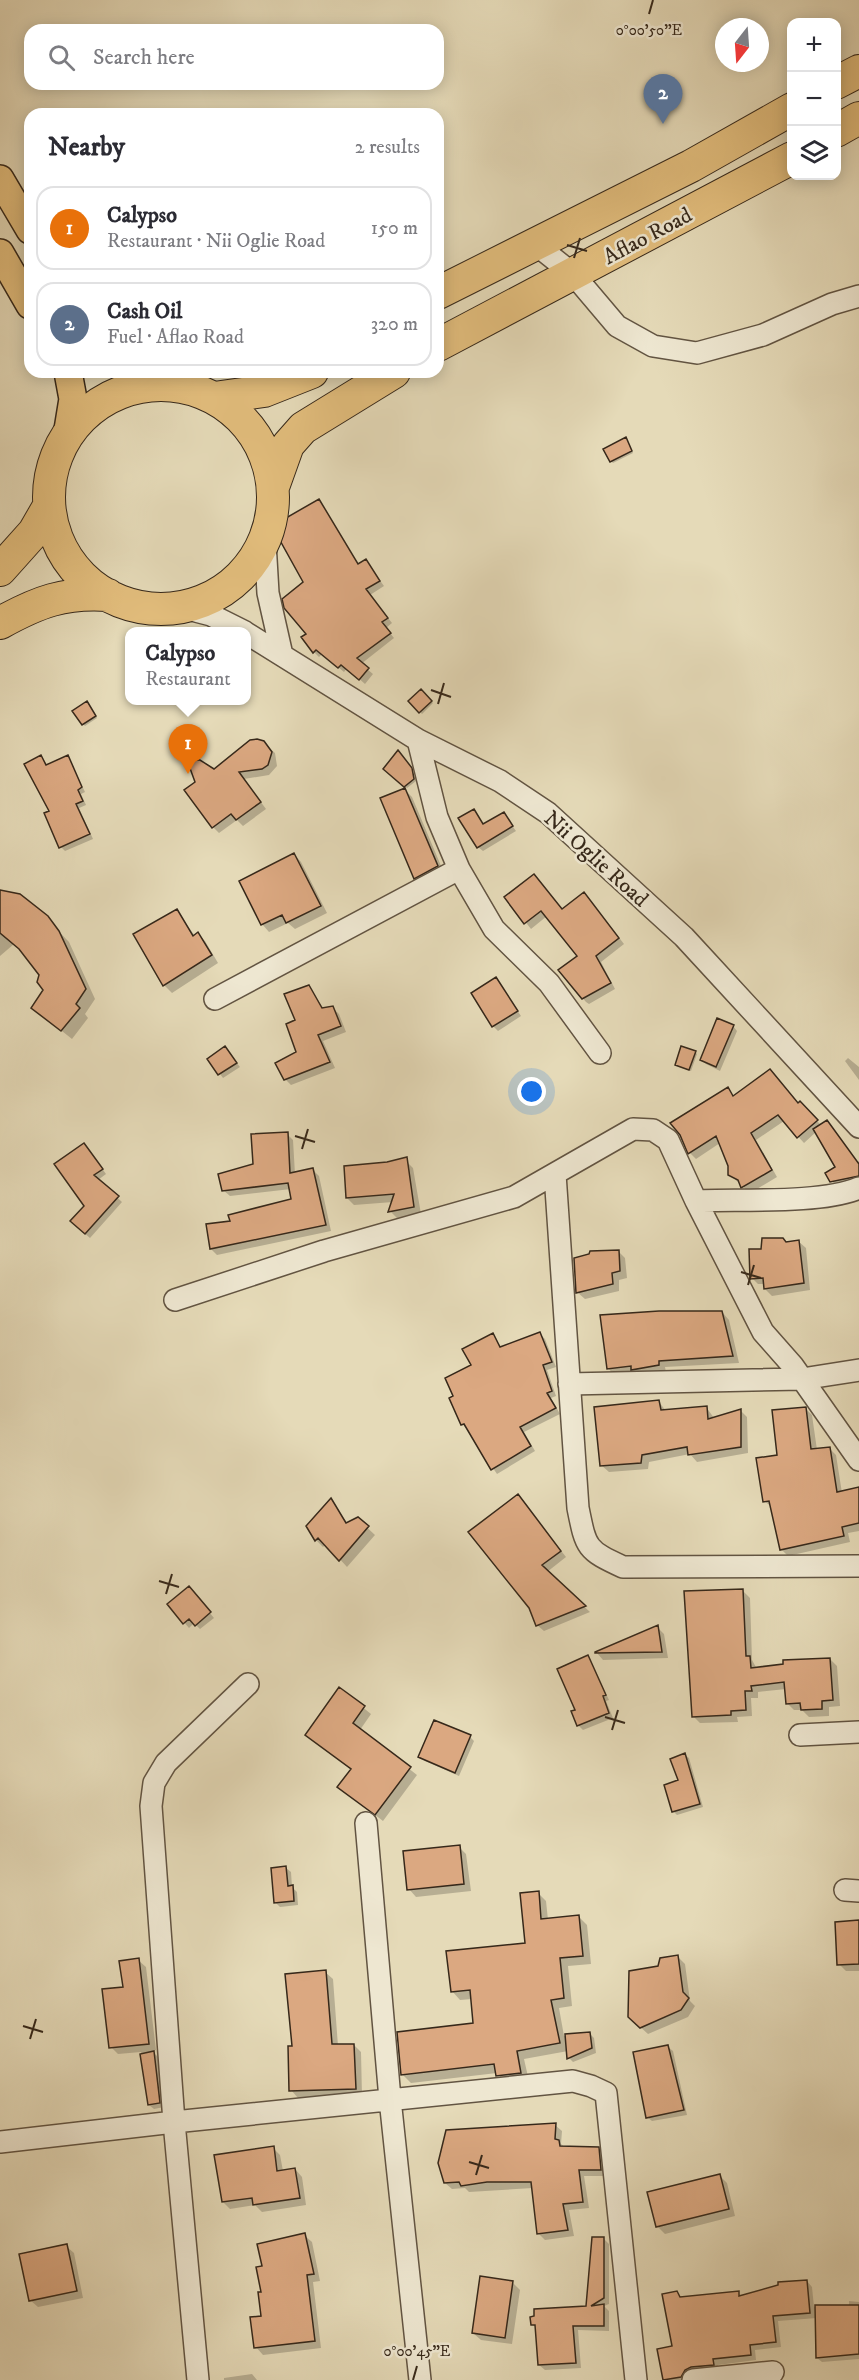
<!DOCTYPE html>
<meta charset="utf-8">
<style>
:root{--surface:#fff;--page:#f7f7f7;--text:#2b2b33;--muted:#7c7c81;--line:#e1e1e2;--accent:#ea580c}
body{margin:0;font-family:"IM FELL DW Pica",serif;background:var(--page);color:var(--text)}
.controls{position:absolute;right:18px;top:18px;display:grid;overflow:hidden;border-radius:12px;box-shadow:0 3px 15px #0003}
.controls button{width:54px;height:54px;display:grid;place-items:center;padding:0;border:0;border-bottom:2px solid var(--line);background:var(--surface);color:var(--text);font:30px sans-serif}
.compass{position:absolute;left:715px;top:18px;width:54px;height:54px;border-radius:50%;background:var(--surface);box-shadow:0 3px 15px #0003;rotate:197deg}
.you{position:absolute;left:532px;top:1092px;width:21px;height:21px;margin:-15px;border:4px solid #fff;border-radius:50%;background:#1a73e8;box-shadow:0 0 0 9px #1a73e833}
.badge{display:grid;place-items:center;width:39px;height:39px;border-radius:50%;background:var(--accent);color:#fff;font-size:20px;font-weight:700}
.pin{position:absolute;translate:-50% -50px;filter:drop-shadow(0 2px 3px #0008)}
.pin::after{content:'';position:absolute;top:32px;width:21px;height:18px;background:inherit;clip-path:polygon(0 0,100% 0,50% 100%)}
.popup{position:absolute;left:125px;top:627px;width:126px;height:78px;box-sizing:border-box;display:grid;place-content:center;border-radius:12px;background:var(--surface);filter:drop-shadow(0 2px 4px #0005);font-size:20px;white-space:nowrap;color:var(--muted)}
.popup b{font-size:22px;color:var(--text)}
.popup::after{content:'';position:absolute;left:50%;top:100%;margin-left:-12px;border:12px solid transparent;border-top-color:var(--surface)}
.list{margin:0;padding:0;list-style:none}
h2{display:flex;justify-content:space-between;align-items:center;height:78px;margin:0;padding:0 24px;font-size:26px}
h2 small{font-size:20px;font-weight:400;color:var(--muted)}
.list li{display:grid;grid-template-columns:39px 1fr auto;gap:18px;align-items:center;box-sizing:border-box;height:84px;margin:0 12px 12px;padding:0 12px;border:2px solid var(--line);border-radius:18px}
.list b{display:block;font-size:22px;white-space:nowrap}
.list p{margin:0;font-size:20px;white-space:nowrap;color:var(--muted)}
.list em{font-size:20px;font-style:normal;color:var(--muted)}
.icon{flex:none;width:33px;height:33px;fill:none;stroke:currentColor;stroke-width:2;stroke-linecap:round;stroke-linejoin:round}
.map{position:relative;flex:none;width:859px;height:2380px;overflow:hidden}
.search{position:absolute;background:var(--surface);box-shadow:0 3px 15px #0003;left:24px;top:24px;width:420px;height:66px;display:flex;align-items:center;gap:15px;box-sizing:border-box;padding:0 21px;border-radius:18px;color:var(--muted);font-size:22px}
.panel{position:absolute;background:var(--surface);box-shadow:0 3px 15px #0003;left:24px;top:108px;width:420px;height:270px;border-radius:18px}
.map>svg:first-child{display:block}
.shadow{fill:#0003}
.building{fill:#dba881;stroke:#36281a;stroke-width:1.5}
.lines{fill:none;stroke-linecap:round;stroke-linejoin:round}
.minor-casing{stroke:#625442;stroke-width:24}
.major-casing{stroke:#36281a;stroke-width:30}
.highway-casing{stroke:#36281a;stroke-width:34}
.minor{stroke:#eee7d1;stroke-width:21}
.major{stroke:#e2bd7c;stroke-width:27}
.highway{stroke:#e2bd7c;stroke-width:32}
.ticks{fill:none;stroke:#36281a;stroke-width:2}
.labels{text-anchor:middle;stroke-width:5;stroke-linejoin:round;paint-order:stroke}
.street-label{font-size:22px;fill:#36281a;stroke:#eee7d1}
.ticks-label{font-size:15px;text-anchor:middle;fill:#36281a;stroke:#eee7d1;stroke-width:5;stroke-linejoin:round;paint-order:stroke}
</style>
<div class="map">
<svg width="859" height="2380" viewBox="0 0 859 2380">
<rect width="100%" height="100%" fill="#e5dab8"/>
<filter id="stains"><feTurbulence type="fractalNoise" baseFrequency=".00333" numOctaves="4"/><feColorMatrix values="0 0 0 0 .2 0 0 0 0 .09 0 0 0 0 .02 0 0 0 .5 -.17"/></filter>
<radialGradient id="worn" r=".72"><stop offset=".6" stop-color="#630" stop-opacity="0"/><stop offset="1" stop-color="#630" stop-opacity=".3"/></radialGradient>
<path class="shadow" d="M627 441 633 453 613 463 611 461Z
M318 501 359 565 366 561 384 586 370 595 392 623 386 628 394 638 361 664 373 674 365 684 347 668 344 672 322 654 319 657 314 652 308 634 305 583Z
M421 691 433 703 422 714 410 701Z
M88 705 97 718 85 726 83 724Z
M268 747 275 753 277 766 269 775 244 779 266 809 243 826 237 820 219 833 213 827 196 783 214 770Z
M398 753 413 771 416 781 407 788 385 769Z
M41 756 48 766 68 757 85 792 81 794 86 805 79 808 93 839 65 851 61 847 51 812Z
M405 790 412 797 444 873 422 885 415 878Z
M473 811 484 825 503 813 516 831 483 851 478 847Z
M294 854 301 862 327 913 295 929 288 923 269 932 262 924Z
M534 876 563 911 590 900 624 944 601 962 615 989 589 1004 586 1002 580 995V957L547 916 531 929 506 897Z
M0 891 44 916 69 942 95 999 85 1014 88 1018 72 1039 33 1008 45 990 41 975 23 952 14 944 0 956Z
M177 911 195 936 198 934 205 941 218 963 172 993 164 985 135 935Z
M496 979 521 1016 498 1031 493 1026Z
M309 987 324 1009 333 1008 339 1014 346 1032 323 1041 335 1068 291 1085 285 1079 298 1053Z
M733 1026 737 1031 720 1071 706 1064 702 1060Z
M228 1052 240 1067 223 1078 209 1059Z
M695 1052 697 1054 691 1071 677 1065Z
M848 1058 859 1067V1080L845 1061Z
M727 1089 735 1097 800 1103 857 1163 859 1161V1179L835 1185 832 1181 837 1167 816 1132 804 1143 784 1121 756 1140 777 1177 750 1193 729 1174V1166L720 1143 696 1159 690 1153 681 1134Z
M287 1134 293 1140 295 1174 313 1170 319 1176 331 1231 217 1255 211 1249 293 1200 291 1189 230 1196 223 1190 254 1166Z
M88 1149 106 1174 98 1180 122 1202 90 1238 76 1226 86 1206Z
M406 1161 413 1168 421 1214 397 1218 390 1211 393 1202 354 1205 347 1198Z
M798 1241 806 1248 810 1290 772 1296 765 1289V1284H758L751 1277 762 1250Z
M618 1251 625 1258 627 1278 619 1280V1291L585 1299 577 1292Z
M722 1312 729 1320 739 1363 665 1367 666 1372 615 1376 608 1368Z
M540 1334 545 1339 556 1367 547 1370 556 1396 551 1398 560 1414 524 1432 535 1451 497 1474 463 1424 473 1366 492 1335 502 1348Z
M659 1402 666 1411 706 1407 714 1418 740 1410 747 1417 748 1453 697 1462 690 1454 649 1462 648 1469 609 1472 601 1465Z
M805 1408 812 1415 817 1450 829 1448 836 1455 842 1493 859 1489V1531L848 1533 850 1542 788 1556 782 1550 772 1507 764 1501 779 1456Z
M518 1496 566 1557 547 1572 590 1612 544 1631 537 1625 530 1607Z
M331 1501 348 1524 358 1519 375 1535 347 1567 326 1544 323 1547 316 1540Z
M743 1591 750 1598 752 1660 757 1669 830 1659 837 1666 840 1706 829 1707V1716L809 1717 802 1710H794L787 1703 786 1689 758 1692V1698H751L752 1716 737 1717 738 1722 700 1723 693 1716Z
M193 1593 214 1618 200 1629 194 1623 189 1628 169 1605Z
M657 1627 664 1634 668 1658 603 1660 597 1653Z
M588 1657 609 1700 606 1701 613 1718 583 1730 578 1725 577 1711Z
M340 1689 371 1714 360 1730 417 1775 383 1821 339 1787 352 1770 307 1735Z
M470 1737 474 1741 459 1776 425 1761 420 1757Z
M685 1755 689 1758 703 1807 677 1815 674 1812 666 1786 680 1781Z
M459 1847 466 1854 471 1891 416 1897 409 1889Z
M286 1868 291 1872 292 1887 297 1892 298 1905 280 1907 275 1902Z
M538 1893 546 1901 548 1920 579 1917 587 1925 591 1964 568 1966 572 2006 559 2008 564 2036 590 2034 594 2038 596 2053 573 2062 569 2058 568 2051 524 2059 529 2081 506 2084 497 2073 411 2083 402 2074 475 2024 472 1999 460 2000 452 1991 526 1944Z
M859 1922V1971H846L839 1964Z
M678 1957 685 1964 690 2001 695 2006 688 2017 648 2034 637 2024 659 1967Z
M138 1960 146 1967 156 2050 152 2051 158 2057 164 2107 154 2109 149 2105 141 2052 118 2054 111 2047 125 1988Z
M325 1972 333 1979 338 2046 354 2045 361 2052 362 2096 298 2098 291 2090 294 2047Z
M668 2047 673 2051 687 2115 652 2121 647 2117Z
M555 2125 562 2131 561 2144 566 2148H598L605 2155 607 2176H584L589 2208 569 2210 574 2236 545 2240 539 2234 533 2188 469 2192 465 2188 452 2189 445 2183Z
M273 2148 280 2155 283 2171 295 2169 302 2177 306 2205 262 2212 255 2205 230 2209 223 2202Z
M720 2176 727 2183 735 2216 665 2234 658 2227Z
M304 2235 312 2242 320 2281 313 2282 321 2348 263 2355 256 2347 263 2317 264 2267Z
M603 2238 609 2244V2304L604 2306 609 2311V2331L578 2330 581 2368 545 2370 539 2365 537 2328 532 2324 587 2307Z
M66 2246 74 2253 83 2298 38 2307 30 2300Z
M807 2281 812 2287 814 2307 849 2306V2301L859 2302V2359L822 2362 817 2358V2318L778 2321 781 2347 755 2350 756 2360 718 2365 719 2370 688 2380H664L674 2347 677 2292 682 2298 738 2293 742 2297Z
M512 2282 520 2290 512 2344 481 2340 473 2333Z
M252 2374 257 2380H224V2378Z"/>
<path class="building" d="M626 437 632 451 610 462 603 449Z
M319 499 358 564 366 559 380 581 366 589 388 618 382 622 391 633 357 658 369 668 359 680 341 665 338 668 316 650 313 653 301 637 306 634 284 608 282 599 303 582 272 526Z
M421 689 432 701 419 713 408 701Z
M87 701 96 716 82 725 72 711Z
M257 739 264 741 272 752 268 765 262 769 239 772 261 802 236 820 231 814 212 828 184 790 195 782 187 760H200L214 769 250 740Z
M398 750 412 768 414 779 404 787 383 769Z
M41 755 46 765 68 755 82 787 78 790 83 801 76 804 90 834 59 848 44 813 49 811 24 764Z
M405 788 438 866 414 879 380 798Z
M474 809 483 824 504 812 513 826 477 848 458 818Z
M294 853 321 906 286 923 282 915 261 925 239 881Z
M534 874 562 909 584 892 619 938 596 956 611 983 582 999 558 970 577 956 541 911 524 924 504 897Z
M0 890 20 894 48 916 59 931 86 989 76 1004 80 1008 61 1031 31 1008 43 990 37 982 39 975 19 949 0 933Z
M177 909 193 936 198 932 212 955 163 986 133 934Z
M496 977 518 1011 492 1027 471 993Z
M309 985 322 1008 333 1006 341 1026 318 1035 330 1062 284 1080 275 1063 296 1052 286 1024 295 1020 284 994Z
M717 1018 734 1025 716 1067 700 1060Z
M225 1046 237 1063 218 1075 207 1059Z
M681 1046 696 1051 689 1070 675 1065Z
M770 1069 798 1103 800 1101 818 1120 797 1138 778 1115 751 1133 772 1170 741 1188 738 1180 728 1175V1166L716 1136 688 1154 680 1135 670 1123 728 1087 733 1096Z
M827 1120 859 1164V1176L830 1182 825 1173 835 1167 813 1129Z
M288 1132 290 1173 313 1168 326 1225 210 1249 206 1224 230 1221 228 1215 291 1199 288 1183 222 1191 218 1174 253 1164 251 1134Z
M84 1143 103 1169 94 1175 119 1196 85 1234 70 1221 84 1206 54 1164Z
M407 1157 414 1207 388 1212 394 1194 346 1198 344 1166 387 1162Z
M762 1238H783L786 1242 799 1240 804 1283 764 1289 763 1278 750 1279 749 1249H761Z
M619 1250 620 1271 612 1273 613 1284 576 1293 574 1258 589 1254 590 1251Z
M659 1311H722L733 1356 659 1361V1365L631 1370V1366L607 1369 600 1315Z
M540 1332 552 1362 543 1365 552 1391 547 1393 556 1408 520 1427 531 1446 491 1470 464 1424 461 1425 449 1398 453 1396 445 1378 471 1365 462 1349 493 1333 500 1347Z
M659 1400 661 1410 707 1406 708 1419 741 1409V1447L688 1455 687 1447 642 1455 641 1463 600 1466 594 1407Z
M806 1407 811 1449 830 1447 837 1492 859 1487V1523L842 1527 844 1536 780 1550 769 1501 763 1502 756 1458 777 1455 772 1410Z
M518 1494 561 1551 542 1565 586 1606 536 1626 529 1608 468 1532Z
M331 1498 346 1523 358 1517 369 1526 339 1561 318 1538 315 1541 306 1526Z
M189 1586 211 1612 195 1626 189 1619 183 1624 167 1604Z
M743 1589 746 1656H750L751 1668 783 1664V1660L830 1658 833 1700 822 1701V1709L801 1710 800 1703 786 1704 784 1682 751 1686 752 1691H745L746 1710 731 1711V1715L692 1717 684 1591Z
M658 1625 662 1652 595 1653V1652Z
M588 1655 606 1695 603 1696 609 1713 577 1726 571 1711 575 1710 557 1669Z
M339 1687 365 1706 353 1723 411 1767 375 1815 337 1787 351 1769 305 1735Z
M434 1720 471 1735 455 1773 418 1757Z
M685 1753 700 1804 672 1812 664 1785 678 1780 670 1759Z
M460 1845 464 1884 407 1890 403 1851Z
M286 1866 288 1886 293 1885 294 1901 274 1903 271 1868Z
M539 1891 541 1919 579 1915 583 1956 560 1958 564 1998 551 2000 560 2043 517 2051 521 2073 496 2076 494 2064 401 2075 397 2032 473 2023 470 1990 451 1992 446 1951 525 1943 520 1893Z
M859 1920V1964L837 1965 835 1922Z
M678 1955 683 1992 689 1998 681 2010 640 2028 628 2017 629 1971 658 1966 660 1958Z
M139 1958 149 2044 109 2048 102 1989 123 1987 119 1961Z
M326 1970 332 2044H354L356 2089 289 2091 288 2046H292L285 1974Z
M590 2032 592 2048 567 2059 565 2034Z
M668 2045 684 2110 646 2118 633 2052Z
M154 2051 160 2103 148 2105 140 2054Z
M556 2123 555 2139 559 2140 560 2146 599 2147 601 2170H579L583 2202 563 2204 568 2230 537 2234 531 2182H487L461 2186 459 2182 444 2183 438 2163 446 2130Z
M274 2146 277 2171 295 2168 300 2198 253 2205 252 2198 222 2202 214 2155Z
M720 2174 729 2209 656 2227 647 2192Z
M305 2233 314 2274 307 2275 315 2341 254 2348 250 2317 261 2316 258 2292H261L256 2267 262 2266 257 2244Z
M592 2237H604V2298L591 2306 604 2304V2326H573L576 2363 538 2365 535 2325H531L530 2317 534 2316V2309L586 2306Z
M67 2244 77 2291 29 2301 19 2254Z
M480 2276 513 2281 505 2338 472 2333Z
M807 2280 810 2313 773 2316 776 2342 750 2345 751 2355 713 2359 714 2365 691 2367 685 2370 681 2377 663 2380 657 2349 672 2346 662 2294 677 2291 680 2297 739 2291V2296L778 2285V2282Z
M815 2305H859V2354L816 2358Z"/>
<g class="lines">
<defs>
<path id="minor" d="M534 243 573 274 617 326 653 346 697 353 763 335 832 304 859 296
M265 542 268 593 282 655
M180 607 211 615 245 632
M246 633 418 740 500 781 548 813 684 937 859 1127
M418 740 437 817 459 869 494 929 549 983 600 1053
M215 999 459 869
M555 1174 578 1508C586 1548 586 1550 623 1567L859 1566
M696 1201C738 1199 822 1204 859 1188
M175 1300 324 1251 514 1197 633 1129 653 1130 668 1140 696 1201 763 1332 793 1366 859 1460
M569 1384 802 1379 859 1370
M800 1735 859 1732
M366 1823 390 2099 420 2380
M845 1890 859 1891
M0 2142 174 2122 151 1806 154 1783 166 1763 248 1684
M198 2380 174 2122 573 2081 591 2086 606 2093 636 2380
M693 2380 773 2372"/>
<path id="major" d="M0 179 30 230
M0 253 30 305
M141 372 163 384
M67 436 73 399 68 372"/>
<path id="highway" d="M836 83 859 71
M836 131 859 118
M438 293 691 166 792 109
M438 345 792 158
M49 497a112 112 0 1 1 224 0a112 112 0 1 1-224 0Z
M214 398 264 391 312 372
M273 487 288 445 303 428 394 372
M0 570 34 532 49 506
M0 623C38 602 64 592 108 595"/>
</defs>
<use href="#minor" class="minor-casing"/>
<use href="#major" class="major-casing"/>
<use href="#highway" class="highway-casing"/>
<use href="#minor" class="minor"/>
<use href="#major" class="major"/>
<use href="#highway" class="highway"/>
</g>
<path class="ticks" d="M649 14 653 0M567 245 587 251M574 258 580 238M431 690 451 697M438 704 444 683M295 1136 315 1142M302 1149 308 1129M741 1272 761 1278M748 1285 754 1265M159 1581 179 1587M166 1594 172 1574M605 1717 625 1723M612 1730 618 1710M23 2026 43 2032M30 2039 36 2019M469 2162 489 2168M476 2175 482 2155M413 2380 417 2366"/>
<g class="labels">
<g class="street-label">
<text transform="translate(647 235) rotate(-28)" y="8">Aflao Road</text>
<text transform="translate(597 858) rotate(42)" y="8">Nii Oglie Road</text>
</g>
</g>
<g class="ticks-label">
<text x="649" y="35">0°00'50"E</text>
<text x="417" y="2356">0°00'45"E</text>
</g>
<rect width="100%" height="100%" filter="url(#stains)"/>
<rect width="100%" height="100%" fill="url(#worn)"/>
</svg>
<div class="controls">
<button>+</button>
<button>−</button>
<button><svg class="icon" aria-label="layers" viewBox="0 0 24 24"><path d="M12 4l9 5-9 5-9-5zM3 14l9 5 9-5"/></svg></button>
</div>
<svg class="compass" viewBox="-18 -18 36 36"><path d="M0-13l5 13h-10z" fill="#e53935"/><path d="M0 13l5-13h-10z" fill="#7c7c81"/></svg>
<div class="you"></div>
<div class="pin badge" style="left:188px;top:774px;background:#e8710a">1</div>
<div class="popup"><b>Calypso</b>Restaurant</div>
<div class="pin badge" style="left:663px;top:124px;background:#5c6f8a">2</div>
<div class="search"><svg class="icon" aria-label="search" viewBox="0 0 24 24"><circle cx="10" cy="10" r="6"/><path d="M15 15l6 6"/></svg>Search here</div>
<section class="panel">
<h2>Nearby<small>2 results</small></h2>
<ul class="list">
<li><span class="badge" style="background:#e8710a">1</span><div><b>Calypso</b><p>Restaurant · Nii Oglie Road</p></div><em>150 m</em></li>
<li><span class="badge" style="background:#5c6f8a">2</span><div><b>Cash Oil</b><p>Fuel · Aflao Road</p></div><em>320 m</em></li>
</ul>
</section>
</div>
